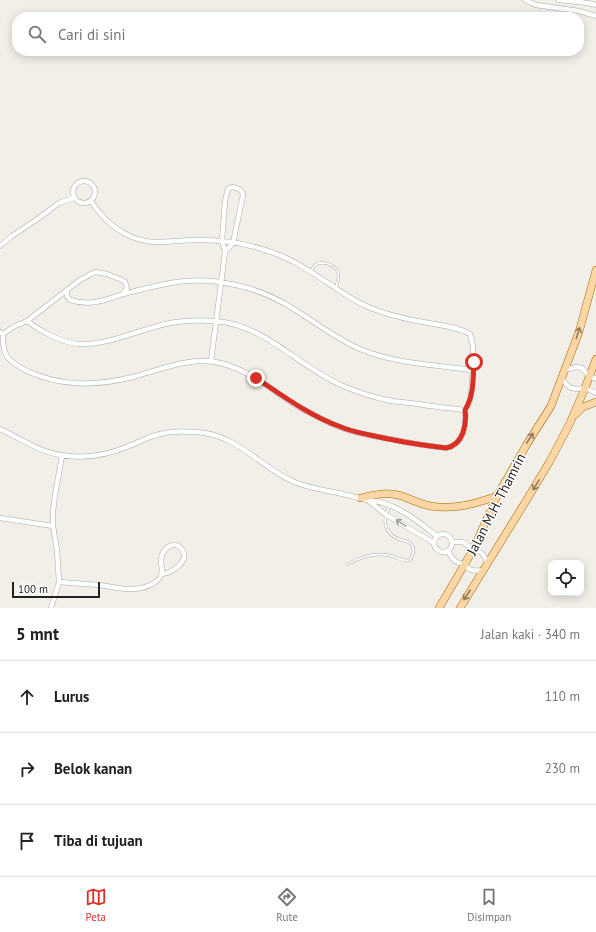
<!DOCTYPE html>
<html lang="id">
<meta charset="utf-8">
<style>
:root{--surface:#fff;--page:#f6f6f6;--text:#202124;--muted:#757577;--line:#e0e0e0;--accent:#d93025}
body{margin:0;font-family:"PT Sans",sans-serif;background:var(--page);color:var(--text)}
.controls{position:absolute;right:12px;bottom:12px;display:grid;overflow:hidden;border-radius:8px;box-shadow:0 2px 10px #0003}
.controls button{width:36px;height:36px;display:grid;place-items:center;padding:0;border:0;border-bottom:1px solid var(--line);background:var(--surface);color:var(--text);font:20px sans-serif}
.scale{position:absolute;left:12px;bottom:10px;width:88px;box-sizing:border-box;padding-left:4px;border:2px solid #222;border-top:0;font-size:11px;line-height:14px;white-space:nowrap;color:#222;-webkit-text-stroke:3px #fff;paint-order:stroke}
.stop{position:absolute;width:12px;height:12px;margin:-9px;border:3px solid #d93025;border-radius:50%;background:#fff}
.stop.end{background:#d93025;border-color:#fff;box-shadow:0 1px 4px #0008}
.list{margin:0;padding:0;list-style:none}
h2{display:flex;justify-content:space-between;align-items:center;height:52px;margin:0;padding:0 16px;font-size:17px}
h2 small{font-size:13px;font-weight:400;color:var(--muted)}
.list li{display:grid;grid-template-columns:26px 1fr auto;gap:12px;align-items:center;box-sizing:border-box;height:72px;padding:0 16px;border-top:1px solid var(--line)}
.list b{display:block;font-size:15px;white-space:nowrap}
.list em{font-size:13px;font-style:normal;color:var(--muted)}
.icon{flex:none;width:22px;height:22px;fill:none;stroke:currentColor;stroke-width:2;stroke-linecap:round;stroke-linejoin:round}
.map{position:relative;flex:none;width:596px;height:608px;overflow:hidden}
.search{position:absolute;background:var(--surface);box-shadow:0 2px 10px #0003;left:12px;right:12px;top:12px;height:44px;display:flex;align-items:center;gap:10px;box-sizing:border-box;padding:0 14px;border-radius:16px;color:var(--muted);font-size:15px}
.sheet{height:268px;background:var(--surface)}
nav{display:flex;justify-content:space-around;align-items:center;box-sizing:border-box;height:56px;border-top:1px solid var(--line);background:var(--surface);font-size:11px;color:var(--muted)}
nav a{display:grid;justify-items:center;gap:2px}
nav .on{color:var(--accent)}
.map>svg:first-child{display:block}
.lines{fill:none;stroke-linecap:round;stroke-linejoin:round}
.lane-casing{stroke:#a9a9a9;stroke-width:3}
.street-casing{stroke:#a9a9a9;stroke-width:5.5}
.primary-casing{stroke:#a06b00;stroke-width:8}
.lane{stroke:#fff;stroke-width:2}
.street{stroke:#fff;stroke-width:4.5}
.primary{stroke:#fcd6a4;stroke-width:7}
.oneway{stroke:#8f7c63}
.oneway2{stroke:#9c9c9c}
.route{stroke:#d93025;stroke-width:5}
.labels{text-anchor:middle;stroke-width:3;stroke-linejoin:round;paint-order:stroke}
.street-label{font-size:14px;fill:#222;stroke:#fff}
</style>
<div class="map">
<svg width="596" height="608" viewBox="0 0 596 608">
<rect width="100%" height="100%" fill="#f2efe9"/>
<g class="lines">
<defs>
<path id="lane" d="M311 270C312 270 314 266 315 265 322 260 334 264 338 272 340 276 337 283 336 288
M348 564C362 556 376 552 392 556 399 558 403 562 410 560 414 555 415 547 410 543 407 541 404 541 401 540 384 534 382 521 389 507"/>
<path id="street" d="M525 0 536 5 579 11 596 16
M559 0 588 3 596 5
M73 192a11 11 0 1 1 22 0a11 11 0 1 1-22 0Z
M232 187C237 188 243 190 243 195L233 243 225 252 222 241 225 201 228 189Z
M0 246 12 236 36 220 59 203 74 198
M123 294C143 289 164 283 185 281 217 278 254 287 282 302 309 317 332 337 360 349 396 364 436 365 473 370
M27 321C40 331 62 343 79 344 110 345 141 329 170 323 185 320 201 320 216 321 267 326 296 365 341 385 355 391 372 397 387 400 395 402 403 402 411 403 429 406 447 408 465 410
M0 332 3 334C2 356 8 361 27 371 62 387 96 386 133 377 162 369 194 355 224 364 251 372 272 390 295 405 306 411 318 417 330 423 349 432 370 436 391 439 405 442 418 445 432 446 438 447 445 449 450 447 464 443 467 422 465 410L469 404 471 395 473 370V346L470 334C456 326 433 324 417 321 402 318 385 314 371 308 357 303 346 295 334 287 313 273 290 257 265 250 244 243 222 240 200 240 185 240 169 242 154 242 133 241 113 229 100 213 96 209 94 205 91 201
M3 334 13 327 27 321 67 290 80 280 95 272 107 274 122 280 125 282 127 288 123 294C103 301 91 306 70 300L67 296V290
M211 361 225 252
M565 370 576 367 582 368 589 376 596 379
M562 378 567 385 571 388 577 389 585 388 596 393
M0 429C20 438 39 452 61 455 84 459 108 455 129 446 140 442 149 436 160 434 172 431 184 431 196 432 236 434 258 465 292 481 305 487 319 489 333 492 345 494 356 498 368 500 372 501 376 501 380 502 402 508 420 523 437 536
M369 501 385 514 434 543
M0 518 53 526
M434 543a9 9 0 1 1 18 0a9 9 0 1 1-18 0Z
M452 542C463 541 464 542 472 549 475 551 474 550 478 551 483 553 486 558 487 563
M448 550C452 560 455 563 465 564 469 572 476 571 484 570
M59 582C73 583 86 584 99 585 116 587 134 593 150 585 155 583 159 580 161 575 163 571 161 565 161 560 161 554 166 546 173 545 176 544 179 546 181 548 192 560 172 573 162 574
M51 608 59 582 57 550 53 526V512L55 495 62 456"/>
<path id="primary" d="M575 415 583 407 596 402
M361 498C378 494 390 491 407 498 414 501 422 504 430 506 454 510 475 504 497 496
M439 608 473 550 497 496 527 444 551 406 579 332 596 270
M460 608 526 501 550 461 570 423 585 388 596 359"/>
</defs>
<use href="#lane" class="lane-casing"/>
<use href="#street" class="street-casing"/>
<use href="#primary" class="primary-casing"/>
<use href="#lane" class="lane"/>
<use href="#street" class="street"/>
<use href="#primary" class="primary"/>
</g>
<defs><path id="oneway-shaft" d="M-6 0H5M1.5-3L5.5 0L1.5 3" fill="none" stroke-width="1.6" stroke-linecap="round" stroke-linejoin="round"/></defs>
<g class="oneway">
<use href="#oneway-shaft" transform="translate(578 333) rotate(-73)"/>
<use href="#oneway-shaft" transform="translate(530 438) rotate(-57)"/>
<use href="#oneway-shaft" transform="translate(536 485) rotate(121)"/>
<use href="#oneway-shaft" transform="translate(467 595) rotate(123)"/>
</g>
<use class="oneway2" href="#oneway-shaft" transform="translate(401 523) rotate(-148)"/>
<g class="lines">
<path class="route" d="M256 378C283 396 310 416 341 427 350 431 361 433 370 435 395 441 421 445 446 448 463 445 467 425 465 410 474 396 473 378 474 362"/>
</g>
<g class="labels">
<g class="street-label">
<text transform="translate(496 504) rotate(-63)" y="5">Jalan M.H. Thamrin</text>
</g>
</g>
</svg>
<div class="controls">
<button><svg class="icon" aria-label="locate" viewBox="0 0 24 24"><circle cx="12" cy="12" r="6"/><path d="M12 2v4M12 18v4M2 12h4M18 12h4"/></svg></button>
</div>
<div class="scale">100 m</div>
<div class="stop" style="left:474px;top:362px"></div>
<div class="stop end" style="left:256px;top:378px"></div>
<div class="search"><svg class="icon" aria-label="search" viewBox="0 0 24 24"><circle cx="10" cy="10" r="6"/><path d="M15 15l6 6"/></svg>Cari di sini</div>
</div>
<section class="sheet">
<h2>5 mnt<small>Jalan kaki · 340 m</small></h2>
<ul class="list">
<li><svg class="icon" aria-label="ahead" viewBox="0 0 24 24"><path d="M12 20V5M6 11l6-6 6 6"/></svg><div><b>Lurus</b></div><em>110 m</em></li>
<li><svg class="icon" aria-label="right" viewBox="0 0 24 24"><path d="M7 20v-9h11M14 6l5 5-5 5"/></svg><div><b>Belok kanan</b></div><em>230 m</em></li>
<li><svg class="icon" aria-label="arrive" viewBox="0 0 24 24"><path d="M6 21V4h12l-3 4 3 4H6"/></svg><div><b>Tiba di tujuan</b></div></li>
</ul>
</section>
<nav>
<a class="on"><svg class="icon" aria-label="map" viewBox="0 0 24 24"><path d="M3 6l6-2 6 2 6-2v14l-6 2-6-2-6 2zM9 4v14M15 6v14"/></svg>Peta</a>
<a><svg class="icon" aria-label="directions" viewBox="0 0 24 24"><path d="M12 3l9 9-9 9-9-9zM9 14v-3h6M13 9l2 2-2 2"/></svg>Rute</a>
<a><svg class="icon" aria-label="saved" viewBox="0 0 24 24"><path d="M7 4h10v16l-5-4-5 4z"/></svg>Disimpan</a>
</nav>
